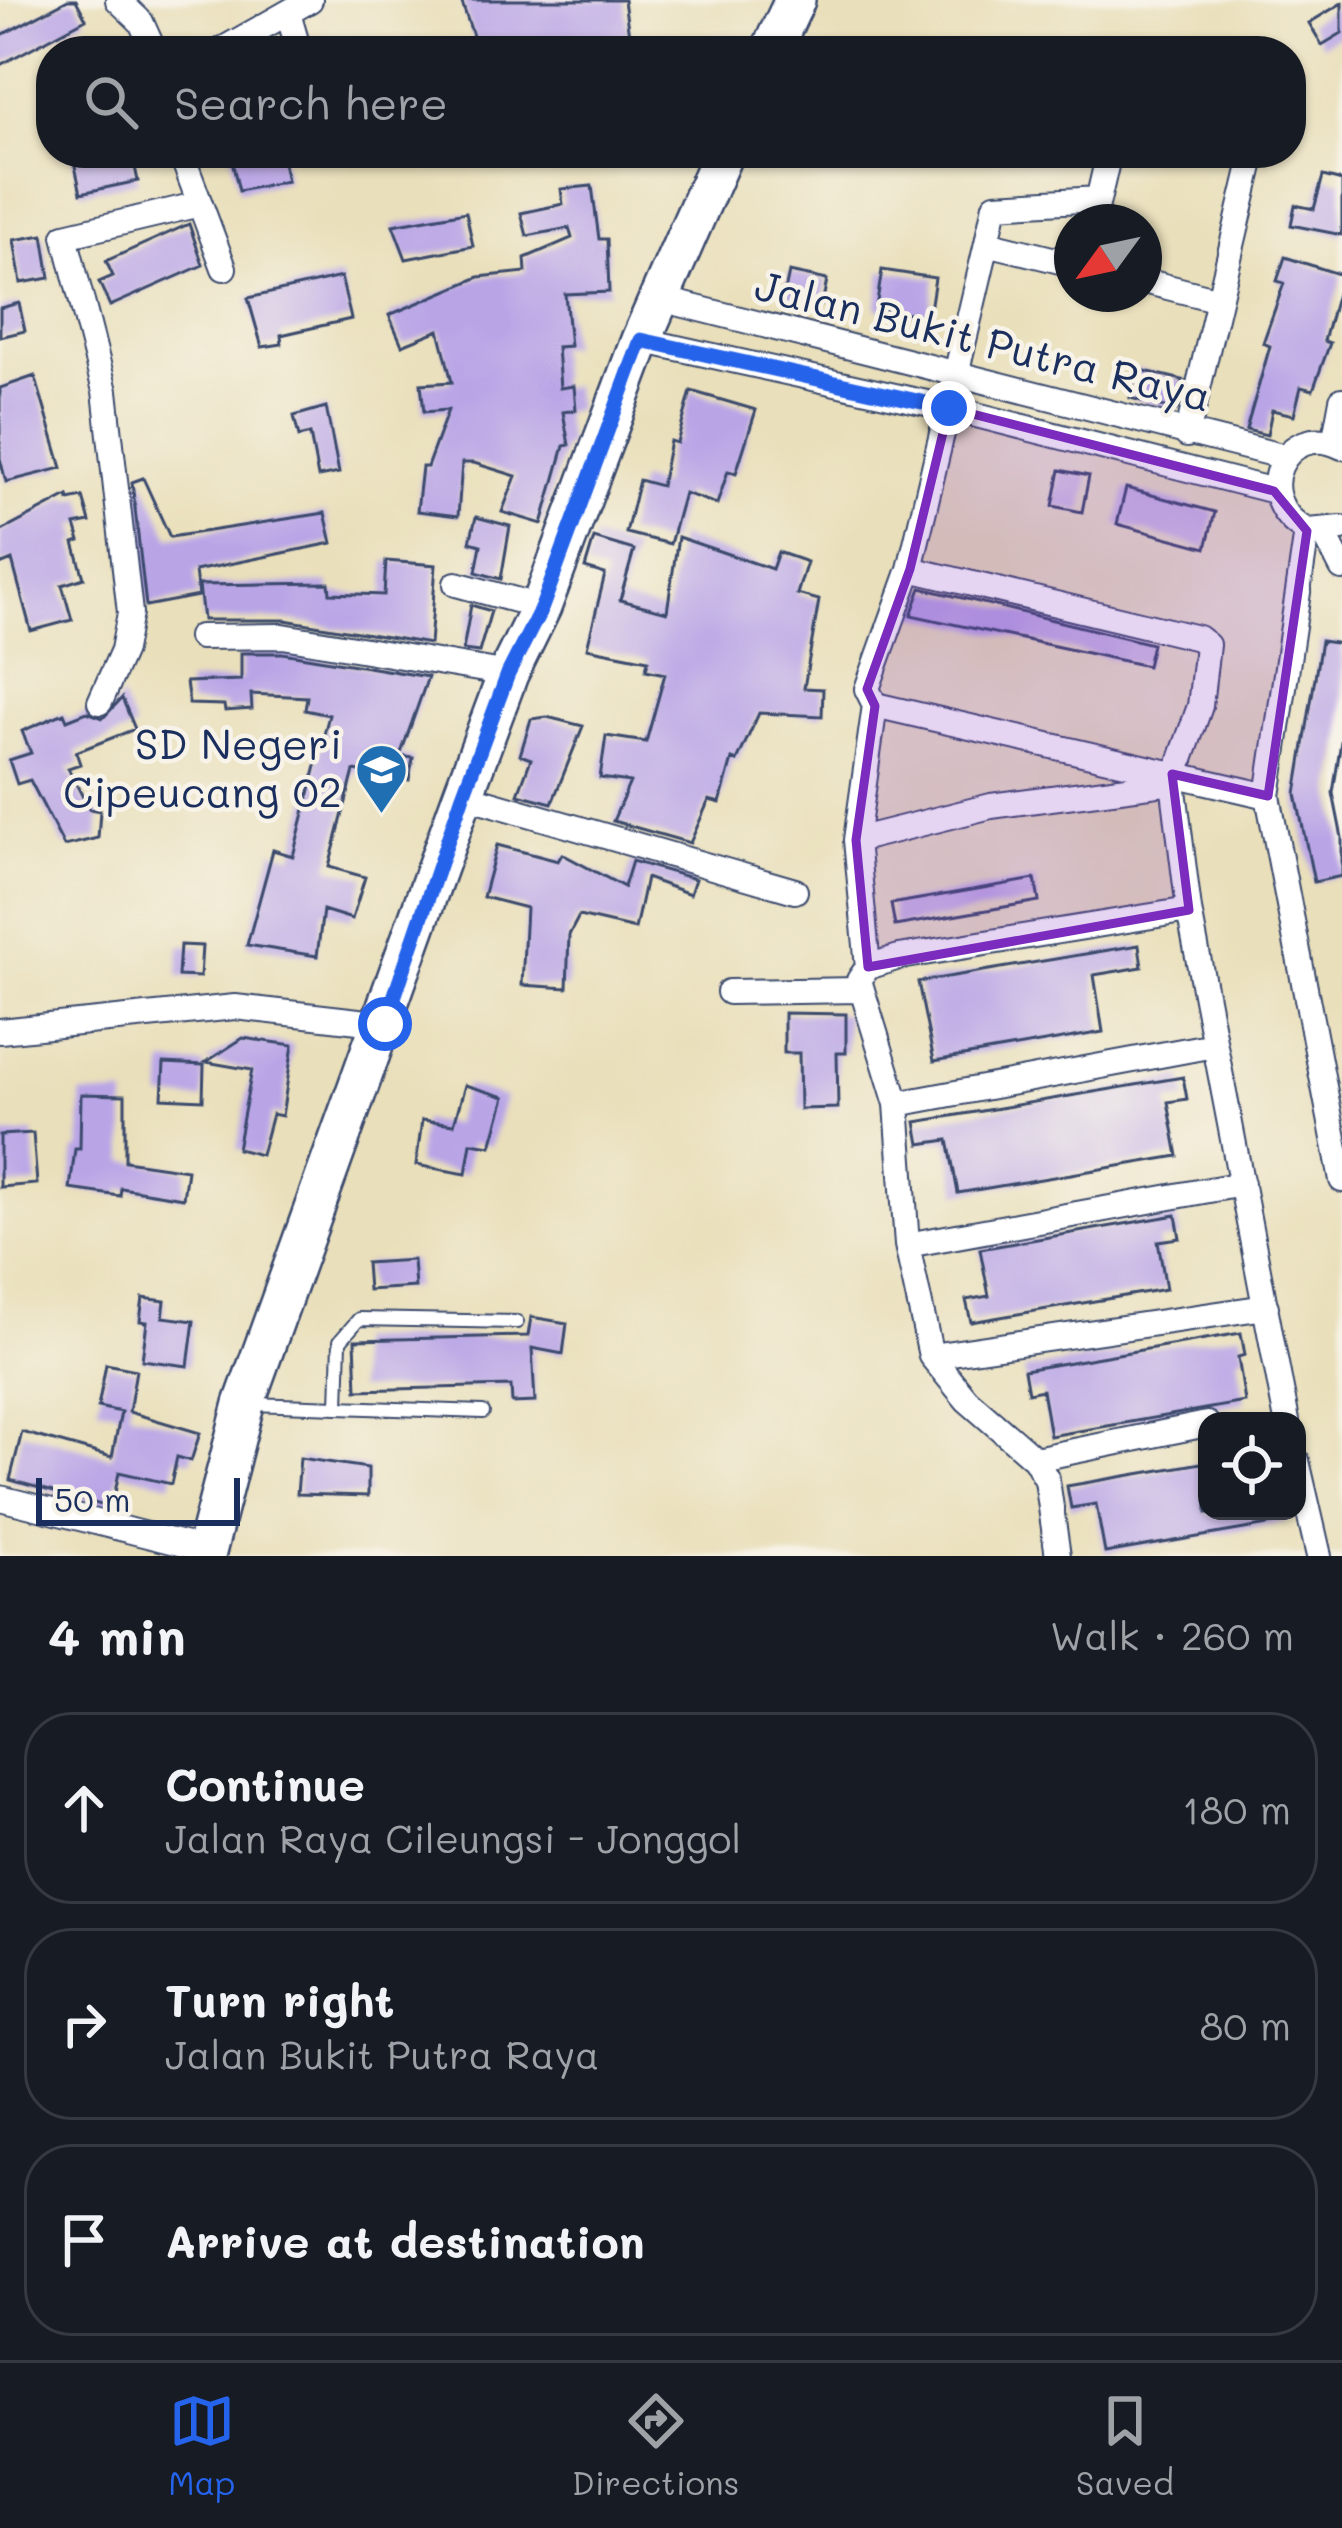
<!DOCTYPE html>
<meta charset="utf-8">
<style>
:root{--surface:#171b24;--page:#20242c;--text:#f1f3f6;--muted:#9ea1a6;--line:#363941;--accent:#2563eb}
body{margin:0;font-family:Mali,sans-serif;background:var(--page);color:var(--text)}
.controls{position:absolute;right:36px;bottom:36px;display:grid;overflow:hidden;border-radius:24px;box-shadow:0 3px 9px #0004}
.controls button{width:108px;height:108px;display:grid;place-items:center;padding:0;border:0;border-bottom:3px solid var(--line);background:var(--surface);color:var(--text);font:60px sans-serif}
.compass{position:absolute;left:1054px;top:204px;width:108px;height:108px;border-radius:50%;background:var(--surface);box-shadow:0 3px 9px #0004;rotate:237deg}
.scale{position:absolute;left:36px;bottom:30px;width:204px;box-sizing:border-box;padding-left:12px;border:6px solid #1b2f5e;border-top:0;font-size:33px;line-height:42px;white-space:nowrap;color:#1b2f5e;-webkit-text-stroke:9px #f7f3e8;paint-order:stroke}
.stop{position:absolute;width:36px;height:36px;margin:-27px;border:9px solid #2563eb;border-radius:50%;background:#fff}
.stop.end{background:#2563eb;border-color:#fff;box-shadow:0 3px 12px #0008}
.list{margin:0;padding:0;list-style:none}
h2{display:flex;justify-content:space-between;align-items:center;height:156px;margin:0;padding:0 48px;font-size:51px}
h2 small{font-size:39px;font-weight:400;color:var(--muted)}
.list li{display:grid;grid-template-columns:78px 1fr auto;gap:36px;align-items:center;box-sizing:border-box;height:192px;margin:0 24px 24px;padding:0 24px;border:3px solid var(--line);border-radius:48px}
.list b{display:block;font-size:45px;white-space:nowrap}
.list p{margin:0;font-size:39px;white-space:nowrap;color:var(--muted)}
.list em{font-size:39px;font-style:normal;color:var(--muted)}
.icon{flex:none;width:66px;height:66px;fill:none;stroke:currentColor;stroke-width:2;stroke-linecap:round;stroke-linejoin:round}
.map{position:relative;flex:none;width:1342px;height:1556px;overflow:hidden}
.search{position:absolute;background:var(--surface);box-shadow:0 3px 9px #0004;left:36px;right:36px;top:36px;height:132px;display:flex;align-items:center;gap:30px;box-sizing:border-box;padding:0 42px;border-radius:48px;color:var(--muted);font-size:45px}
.sheet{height:804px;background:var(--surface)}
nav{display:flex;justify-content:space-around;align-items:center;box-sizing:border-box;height:168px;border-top:3px solid var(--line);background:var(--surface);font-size:33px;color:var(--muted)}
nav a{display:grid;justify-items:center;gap:6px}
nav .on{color:var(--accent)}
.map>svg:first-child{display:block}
.building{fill:#b9a5e6}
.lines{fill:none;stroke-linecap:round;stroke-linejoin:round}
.service-casing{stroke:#3a496c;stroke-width:16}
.minor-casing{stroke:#3a496c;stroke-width:28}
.primary-casing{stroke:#3a496c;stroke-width:44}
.service{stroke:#fff;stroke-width:12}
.minor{stroke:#fff;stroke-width:24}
.primary{stroke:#fff;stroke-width:39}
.route{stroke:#2563eb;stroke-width:15}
.marked{fill:#7b2cbf;fill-opacity:0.2;stroke:#7b2cbf;stroke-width:9;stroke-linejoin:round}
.labels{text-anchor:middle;stroke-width:9;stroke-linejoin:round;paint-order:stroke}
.street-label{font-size:42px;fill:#1b2f5e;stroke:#f7f3e8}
.poi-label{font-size:42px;fill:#1b2f5e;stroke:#f7f3e8;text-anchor:end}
</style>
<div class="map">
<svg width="1342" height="1556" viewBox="0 0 1342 1556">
<rect width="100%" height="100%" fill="#f7f3e8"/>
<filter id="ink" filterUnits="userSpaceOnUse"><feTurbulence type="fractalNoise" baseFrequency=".00833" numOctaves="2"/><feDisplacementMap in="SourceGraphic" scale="24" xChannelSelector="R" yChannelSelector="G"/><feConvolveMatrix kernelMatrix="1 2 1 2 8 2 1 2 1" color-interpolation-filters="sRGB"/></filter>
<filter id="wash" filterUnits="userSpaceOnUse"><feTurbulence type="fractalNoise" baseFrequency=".004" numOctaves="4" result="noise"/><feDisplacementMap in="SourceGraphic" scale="48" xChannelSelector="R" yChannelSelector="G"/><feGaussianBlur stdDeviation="2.7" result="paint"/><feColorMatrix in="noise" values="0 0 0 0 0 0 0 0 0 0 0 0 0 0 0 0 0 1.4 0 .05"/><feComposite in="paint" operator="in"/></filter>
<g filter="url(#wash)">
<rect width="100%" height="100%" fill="#e9dfba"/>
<g id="blocks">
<path class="building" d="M68 0H76L86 19 0 65V36Z
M461 0H624L629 36 566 42 567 51H478Z
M1342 3V33L1322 45 1309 23Z
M91 153H132L138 181 81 193 73 157Z
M230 153H281L287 181 239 191Z
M1323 176 1342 181V235L1291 225 1295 205 1314 209Z
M592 186 599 239H607L609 292 565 294 570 346 557 347 560 388 574 386 576 410 563 412 569 445 564 446 542 524 502 512 516 476 474 463H462L458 516 417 511 422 467H427L448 410 424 412 421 384 452 382 439 330 402 345 389 315 479 277 526 272 525 258 572 238 569 228 527 236 521 213 563 204 561 189Z
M466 212 473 246 406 259 393 225Z
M189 224 203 265 110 306 99 282 113 276 106 261Z
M43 235 50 278 21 283 14 240Z
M1285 257 1342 275 1324 341 1330 343 1313 390 1301 387 1294 415 1272 410 1267 435 1246 430 1270 346 1263 343 1284 283 1277 281Z
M882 270 935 278 929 316 876 308Z
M789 272 827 280 822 305 784 296Z
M341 277 351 319 281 335 282 344 262 347 248 298Z
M19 303 25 331 0 337V308Z
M1137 369 1183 380 1176 410 1130 398Z
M35 376 62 468 6 482 0 458V388Z
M691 391 756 410 736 473 728 471 717 504 684 493 670 544 626 533 639 480 661 486 670 441 677 443Z
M326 407 339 473 318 477 310 434 299 437 294 416Z
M1060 470 1089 476 1082 512 1053 506Z
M143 478 170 537 325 513 332 543 195 571 198 596 146 606 132 482Z
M1126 488 1215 512 1206 548 1117 524Z
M68 496 69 500 83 497 90 522 75 525 80 541 74 543 84 578 62 585 72 620 31 631 12 560 0 565V532Z
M476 517 510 526 501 579 476 572 481 545 470 542Z
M678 537 772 569 778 552 807 562 797 594 819 600 804 688 823 689 822 716 759 713 737 761 732 759 720 803 709 800 690 843 613 821 630 782 600 778 606 736 646 742 665 674 646 670 648 660 587 648 605 574 585 568 594 538 634 550 620 600 667 612Z
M386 561 436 565 430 644 285 620H203L199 585 329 583 330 593 384 595Z
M921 588 1152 644 1147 666 911 615Z
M471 605 491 611 479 652 463 650Z
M1321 641 1342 644V735L1333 793 1342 838V876L1314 882 1296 794Z
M241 653H282L428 677 400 756 413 758 409 780 354 771 329 867 365 877 352 919 323 910 317 956 247 945 273 850 293 856 329 715 305 710 307 697 251 694 252 709 225 711 224 705 189 704 186 682 241 680Z
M122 698 135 729 76 752 80 764 68 768 89 809 100 811 98 838 64 846 30 780 17 784 9 760 31 753 22 731 64 713 67 720 87 712 103 718Z
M547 717 583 726 552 803 518 794 531 759 520 755 531 719Z
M497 845 558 861 562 854 624 887 632 861 695 879 690 894 646 878 635 929 579 916 569 935 567 988 522 985 526 908 483 897Z
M1035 879 1039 901 895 926 891 904Z
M180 945 202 946 200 977 178 976Z
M1139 945 1142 967 1094 975 1103 1032 934 1061 918 982Z
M784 1013 846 1014V1053H837L838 1108 800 1109 799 1053H784Z
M243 1038 293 1045 282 1116 272 1114 261 1155 237 1149 252 1070 206 1062Z
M164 1063 204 1065 203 1100 162 1098Z
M1183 1077 1187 1099 1168 1102 1178 1156 958 1193 948 1140 920 1144 916 1122Z
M465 1085 505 1097 491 1146 471 1143 466 1174 416 1165 422 1120 454 1124Z
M81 1094 125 1095V1161L187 1170 183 1198 121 1188 120 1196 70 1189 75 1149H80Z
M33 1133 37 1184 0 1187V1135Z
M1176 1215 1180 1238 1158 1241 1166 1289 971 1322 966 1300 989 1296 980 1249Z
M413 1260 415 1287 368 1290 366 1263Z
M143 1298 165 1301 163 1317 194 1321 188 1366 142 1360 147 1322 140 1321Z
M531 1317 567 1323 563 1354 532 1348 535 1402 512 1403 511 1386 357 1390 355 1340 528 1336Z
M1241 1333 1245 1355 1238 1357 1245 1402 1050 1436 1042 1390 1028 1393 1024 1370Z
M106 1364 136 1370 129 1412 200 1433 191 1461 177 1457 171 1484 119 1472 112 1508 10 1480 22 1432 112 1457 121 1412 98 1407Z
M300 1458 368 1468V1496L297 1494Z
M1207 1462V1513L1284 1511 1285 1522 1105 1553 1096 1504 1071 1508 1067 1486Z"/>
</g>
</g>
<g filter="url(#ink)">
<use href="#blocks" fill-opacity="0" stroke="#3a496c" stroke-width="3"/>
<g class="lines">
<defs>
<path id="service" d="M251 1404 483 1412
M338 1406 340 1341 359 1319 517 1322"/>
<path id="minor" d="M118 0 141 22 154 51
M288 13 299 51
M220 51 310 0
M181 153 224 268
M1093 222 1109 153
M987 243 995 205 1098 199
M1072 264 987 243 910 569 1198 638 1207 645 1200 706 1173 782 1189 910 1287 1421
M1144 281 1219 300 1187 435
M661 299 1285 457
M1219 300 1254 153
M641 340 949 408 1274 491
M1334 443 1342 400
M1342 447C1287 418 1245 497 1307 531L1342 528
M1307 531 1268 796 1342 1180
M1324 533 1342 568
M910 569 867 689 875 705 1268 796
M456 584 541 607
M200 637 283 636 508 674
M100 702 123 650 130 613 105 391 65 236 200 204
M463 795 795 891
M856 840 991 806 1173 782
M868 967 856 840 875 705
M729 992 861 990
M0 1031 235 1007 385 1024
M897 1104 1214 1045
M907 1245 1242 1184
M931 1356 1266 1307
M1035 1459 1207 1424
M1297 1461 1319 1556
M0 1498 207 1550
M1058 1556 1047 1480 1035 1459 967 1400 931 1356 907 1245 897 1104 859 980 868 967 899 957 1189 910"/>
<path id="primary" d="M771 51 795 0
M205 1556 244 1404 463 795 508 674 541 607 641 340 723 153"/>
</defs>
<use href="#service" class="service-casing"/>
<use href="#minor" class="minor-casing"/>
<use href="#primary" class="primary-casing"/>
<use href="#service" class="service"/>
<use href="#minor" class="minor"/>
<use href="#primary" class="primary"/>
</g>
</g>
<g class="lines" filter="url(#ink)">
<path class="route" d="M385 1024 463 795 508 674 542 607 641 340 949 408"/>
</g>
<path class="marked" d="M949 408 1274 491 1307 531 1268 796 1172 774 1189 910 868 967 856 840 875 706 867 689 910 569Z"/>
<defs>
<symbol id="school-pin" viewBox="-11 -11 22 30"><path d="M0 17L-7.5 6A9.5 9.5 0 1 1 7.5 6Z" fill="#1f6fb2" stroke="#f7f3e8"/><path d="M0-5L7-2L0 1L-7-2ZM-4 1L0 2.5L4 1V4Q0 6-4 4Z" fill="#fff"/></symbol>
</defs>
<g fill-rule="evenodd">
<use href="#school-pin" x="352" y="740" width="59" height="81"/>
</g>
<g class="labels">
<g class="street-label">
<text transform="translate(983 341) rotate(14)" y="15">Jalan Bukit Putra Raya</text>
</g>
<g class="poi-label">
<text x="342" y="760">SD Negeri<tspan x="342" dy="48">Cipeucang 02</tspan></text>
</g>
</g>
</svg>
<div class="controls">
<button><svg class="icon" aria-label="locate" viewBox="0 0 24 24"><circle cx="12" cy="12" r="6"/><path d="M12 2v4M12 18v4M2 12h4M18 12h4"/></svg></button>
</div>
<svg class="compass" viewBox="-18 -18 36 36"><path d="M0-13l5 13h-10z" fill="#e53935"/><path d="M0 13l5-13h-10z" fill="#9ea1a6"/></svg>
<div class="scale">50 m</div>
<div class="stop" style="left:385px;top:1024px"></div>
<div class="stop end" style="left:949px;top:408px"></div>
<div class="search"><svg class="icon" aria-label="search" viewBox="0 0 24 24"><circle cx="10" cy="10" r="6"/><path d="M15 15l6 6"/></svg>Search here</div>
</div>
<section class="sheet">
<h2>4 min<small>Walk · 260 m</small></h2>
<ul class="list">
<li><svg class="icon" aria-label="ahead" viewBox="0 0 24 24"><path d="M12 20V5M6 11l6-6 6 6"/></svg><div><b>Continue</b><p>Jalan Raya Cileungsi - Jonggol</p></div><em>180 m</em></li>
<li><svg class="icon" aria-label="right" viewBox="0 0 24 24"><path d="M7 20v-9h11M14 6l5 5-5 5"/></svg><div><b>Turn right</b><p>Jalan Bukit Putra Raya</p></div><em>80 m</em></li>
<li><svg class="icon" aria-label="arrive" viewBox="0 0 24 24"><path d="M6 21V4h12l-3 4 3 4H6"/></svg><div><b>Arrive at destination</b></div></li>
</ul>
</section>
<nav>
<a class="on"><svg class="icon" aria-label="map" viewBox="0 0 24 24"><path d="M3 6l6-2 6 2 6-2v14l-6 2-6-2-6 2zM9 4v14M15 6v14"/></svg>Map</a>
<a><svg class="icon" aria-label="directions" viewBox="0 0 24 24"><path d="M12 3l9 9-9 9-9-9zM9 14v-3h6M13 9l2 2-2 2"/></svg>Directions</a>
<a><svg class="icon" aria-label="saved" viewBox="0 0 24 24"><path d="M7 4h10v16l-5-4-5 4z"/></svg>Saved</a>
</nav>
